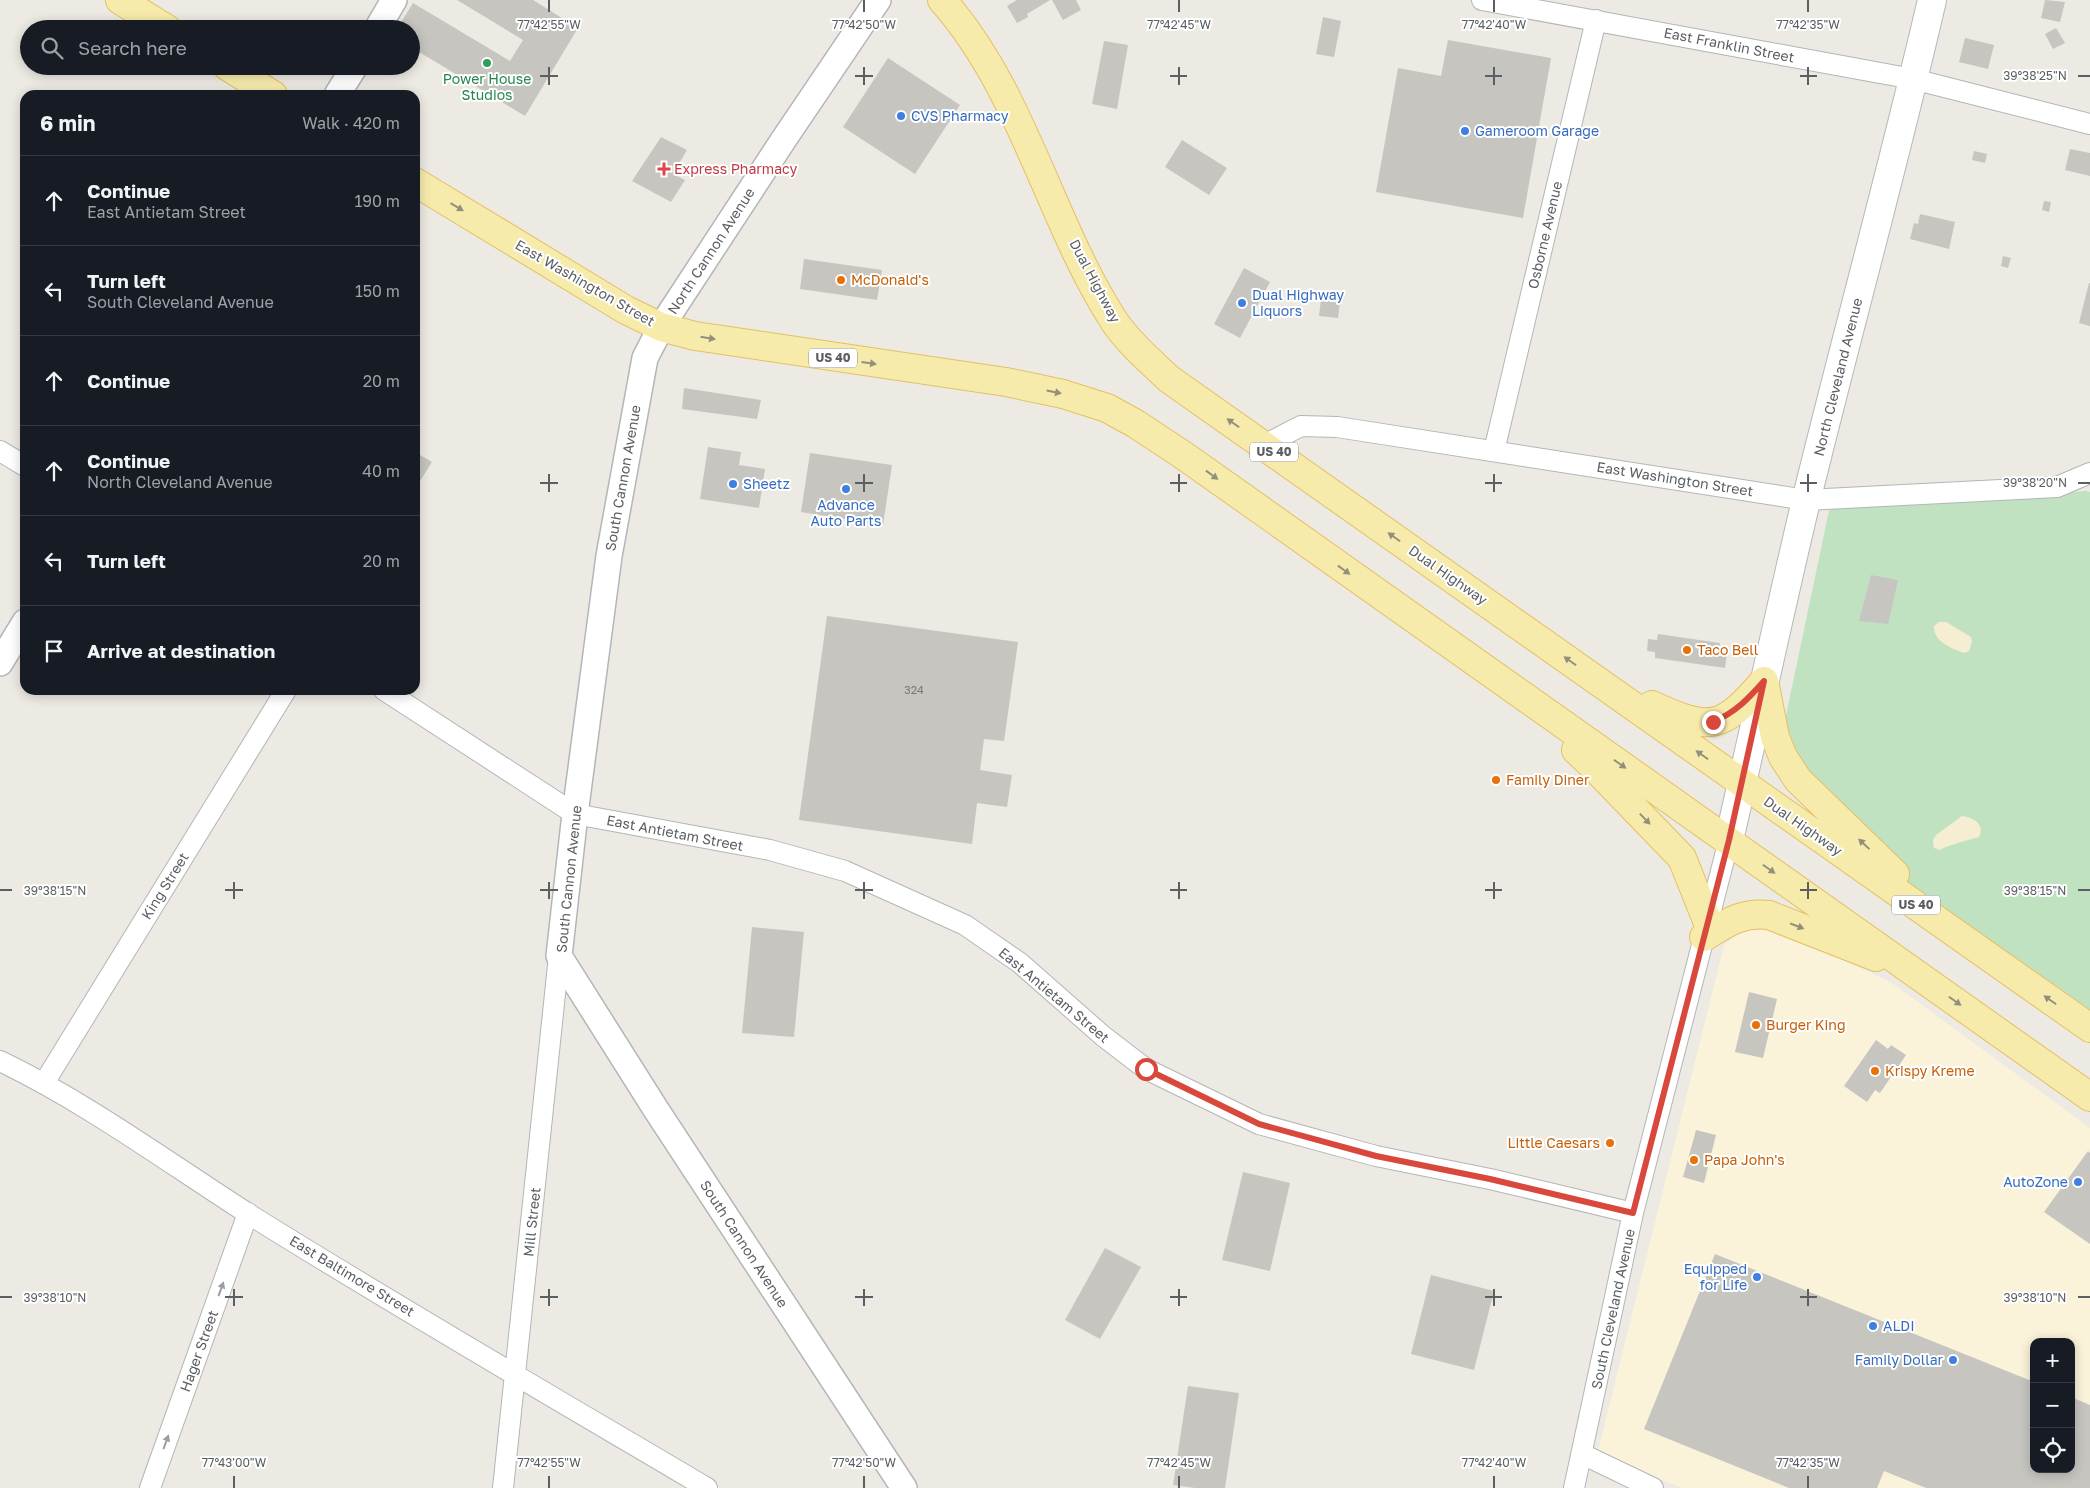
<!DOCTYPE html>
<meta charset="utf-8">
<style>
:root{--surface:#171b24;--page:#242831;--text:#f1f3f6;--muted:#9ea1a6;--line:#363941}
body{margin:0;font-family:"Golos Text",sans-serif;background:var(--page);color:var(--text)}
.controls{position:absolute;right:15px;bottom:15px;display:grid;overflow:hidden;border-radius:10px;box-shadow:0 2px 12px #0003}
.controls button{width:45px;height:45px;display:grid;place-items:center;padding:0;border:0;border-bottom:1px solid var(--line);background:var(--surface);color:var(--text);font:25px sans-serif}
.stop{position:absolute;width:15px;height:15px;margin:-11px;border:4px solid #d8483c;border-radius:50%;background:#fff}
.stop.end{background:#d8483c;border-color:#fff;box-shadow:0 1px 5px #0008}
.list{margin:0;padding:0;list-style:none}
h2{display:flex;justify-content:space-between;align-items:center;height:65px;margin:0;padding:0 20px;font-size:21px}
h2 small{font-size:16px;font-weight:400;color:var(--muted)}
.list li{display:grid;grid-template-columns:32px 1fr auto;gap:15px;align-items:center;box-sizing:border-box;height:90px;padding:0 20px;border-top:1px solid var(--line)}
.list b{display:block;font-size:19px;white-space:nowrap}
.list p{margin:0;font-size:16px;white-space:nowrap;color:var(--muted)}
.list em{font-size:16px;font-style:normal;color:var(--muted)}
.icon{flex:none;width:28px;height:28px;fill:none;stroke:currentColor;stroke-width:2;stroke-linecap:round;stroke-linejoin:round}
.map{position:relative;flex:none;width:2090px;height:1488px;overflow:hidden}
.search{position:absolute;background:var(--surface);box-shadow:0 2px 12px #0003;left:20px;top:20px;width:400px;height:55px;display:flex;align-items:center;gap:12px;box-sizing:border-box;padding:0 18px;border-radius:28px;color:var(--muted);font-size:19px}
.panel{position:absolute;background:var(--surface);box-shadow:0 2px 12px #0003;left:20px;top:90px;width:400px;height:605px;border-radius:15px}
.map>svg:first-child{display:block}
.commercial{fill:#faf2d9;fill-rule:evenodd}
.green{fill:#c1e2c1}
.sand{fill:#f6eed3}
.building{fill:#c7c5c0}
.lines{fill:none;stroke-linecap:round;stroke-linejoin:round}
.minor-casing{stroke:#b3b5b9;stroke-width:22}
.tertiary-casing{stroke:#b3b5b9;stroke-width:28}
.secondary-casing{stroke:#b4b7bb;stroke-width:30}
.primary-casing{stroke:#e4c064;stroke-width:30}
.minor{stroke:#fff;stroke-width:20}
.tertiary{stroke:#fff;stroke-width:25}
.secondary{stroke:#fff;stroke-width:28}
.primary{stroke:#f7ebac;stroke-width:28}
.oneway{fill:#928f7c}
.oneway2{fill:#9d9ea1}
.route{stroke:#d8483c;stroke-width:6}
.ticks{fill:none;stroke:#5b5e62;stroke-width:2}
.leisure-dot{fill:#2e9e5b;stroke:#fff;stroke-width:2}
.shop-dot{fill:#3f7fe0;stroke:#fff;stroke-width:2}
.health-dot{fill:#e0444e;stroke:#fff;stroke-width:2}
.food-dot{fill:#e8710a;stroke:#fff;stroke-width:2}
.labels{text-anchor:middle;stroke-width:4;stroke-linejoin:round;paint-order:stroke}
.number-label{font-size:11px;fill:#76787a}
.shield{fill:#fff;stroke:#8c8e91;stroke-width:1}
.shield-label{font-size:12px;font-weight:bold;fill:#5b5e62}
.street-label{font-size:14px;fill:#5b5e62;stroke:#fff}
.leisure-label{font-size:14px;fill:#27864d;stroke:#fff}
.shop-label{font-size:14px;fill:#366cbe;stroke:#fff;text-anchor:start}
.health-label{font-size:14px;fill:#be3a42;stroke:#fff;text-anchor:start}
.food-label{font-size:14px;fill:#c56008;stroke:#fff;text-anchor:start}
.ticks-label{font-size:12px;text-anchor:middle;fill:#5b5e62;stroke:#fff;stroke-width:4;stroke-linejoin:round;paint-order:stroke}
</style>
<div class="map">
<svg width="2090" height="1488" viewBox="0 0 2090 1488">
<rect width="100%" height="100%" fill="#eceae2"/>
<path class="commercial" d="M1779 929 1892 983 2090 1128V1488H1683L1597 1455 1724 945 1741 930ZM2034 1342H2071V1469H2034Z"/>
<path class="green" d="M2086 491 2090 492V1031L1830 820 1781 739 1830 506Z"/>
<path class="sand" d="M1939 622H1946L1971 637 1972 642 1969 651 1965 653C1952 649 1933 641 1934 626Z
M1962 816C1974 818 1985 824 1979 837 1972 839 1945 846 1940 850L1934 848 1933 840 1936 835Z"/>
<path class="building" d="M457 0H533L578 28 525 116 411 47V29H397L413 3 510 61 523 40Z
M1017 0H1050L1027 14 1028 17 1017 23 1007 6Z
M1052 0H1076L1081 10 1063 20Z
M2045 0 2065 2 2060 22 2041 18Z
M1323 17 1341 21 1334 57 1316 54Z
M2056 28 2065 43 2053 49 2045 34Z
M1965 38 1994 45 1988 69 1959 62Z
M1448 40 1551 58 1523 218 1376 192 1398 68 1441 76Z
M1104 41 1128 45 1117 109 1092 104Z
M888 58 960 105 915 174 843 127Z
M661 137 687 150 673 174 685 180 671 202 632 181Z
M1182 140 1227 168 1209 195 1165 167Z
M2070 149 2090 153V176L2065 170Z
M1974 151 1987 154 1985 163 1972 160Z
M2044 201 2051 202 2049 212 2042 210Z
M1920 214 1955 222 1949 249 1910 239 1914 223 1918 224Z
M2003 256 2011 258 2008 268 2001 266Z
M804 259 882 270 877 300 800 289Z
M1244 268 1270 282 1240 338 1214 324Z
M2089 283H2090V326L2079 323Z
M1322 291 1341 293 1338 318 1319 316Z
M684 388 761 400 757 419 682 409Z
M708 447 741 452 739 465 765 469 759 508 700 499Z
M415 452 432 462 415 489Z
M810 453 892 465 883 525 801 512Z
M1871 575 1898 580 1888 624 1859 621Z
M827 616 1018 642 1004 741 984 739 980 770 1012 775 1007 807 977 803 972 844 799 820Z
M1658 634 1720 643 1719 650 1727 652 1725 668 1655 658V652L1647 651 1648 639 1657 640Z
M752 927 804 932 794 1037 742 1033Z
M1749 992 1777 999 1763 1058 1735 1052Z
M1876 1040 1888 1049 1891 1045 1906 1055 1880 1093 1875 1090 1867 1102 1844 1086Z
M1696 1130 1716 1135 1704 1183 1683 1177Z
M2088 1151 2090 1153V1244L2044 1212Z
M1243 1172 1290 1183 1270 1271 1222 1260Z
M1105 1248 1141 1267 1100 1339 1065 1320Z
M1715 1254 2034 1382V1469H2071V1397L2090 1405V1488H1926L1884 1471 1877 1488H1789L1644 1429Z
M1431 1275 1494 1291 1474 1370 1411 1354Z
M1188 1386 1239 1393 1225 1488H1195L1173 1485Z"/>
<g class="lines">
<defs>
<path id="minor" d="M1482 0 1913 79 2090 124
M1264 445 1301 426 1337 427 1806 500 2057 487 2090 473
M0 451 25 466
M1494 451 1596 20
M384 690 575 814 770 850 845 871 965 925 1020 963 1103 1036 1146 1069 1259 1124 1376 1156 1490 1179 1633 1213
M0 1061C87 1103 166 1161 247 1213 399 1308 553 1397 707 1488
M44 1083 286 690
M1582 1454 1653 1488
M150 1488 248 1213
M503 1488 559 956
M1574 1488 1633 1213 1729 840"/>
<path id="tertiary" d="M878 0 784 139 661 327 645 358 609 556 575 814 559 956 655 1108 904 1488
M377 29 394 0
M337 95 355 66
M0 663 25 622"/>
<path id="secondary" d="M1729 840C1755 727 1779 614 1806 501 1847 334 1893 168 1932 0"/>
<path id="primary" d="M120 0 167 29
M942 0C1023 91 1049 220 1114 321 1129 343 1150 361 1169 379L2090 1028
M227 66 273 95
M415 182 626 310 661 327 695 336 1006 382 1063 394 1107 408 1136 424 1183 455 2090 1097
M1764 681 1775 737 1783 757 1798 780 1895 874
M1652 705C1710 732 1722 730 1764 681
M1576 750 1595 768 1682 858 1708 923
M1704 937C1727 923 1741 912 1769 915L1876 957"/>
</defs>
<use href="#minor" class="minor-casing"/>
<use href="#tertiary" class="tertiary-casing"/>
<use href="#secondary" class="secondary-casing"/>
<use href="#primary" class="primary-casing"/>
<use href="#minor" class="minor"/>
<use href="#tertiary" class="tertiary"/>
<use href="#secondary" class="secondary"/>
<use href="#primary" class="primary"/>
</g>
<defs><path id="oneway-solid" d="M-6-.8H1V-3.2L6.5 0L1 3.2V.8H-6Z" transform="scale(1.25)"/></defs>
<g class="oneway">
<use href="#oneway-solid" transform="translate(457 207) rotate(31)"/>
<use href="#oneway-solid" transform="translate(708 338) rotate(9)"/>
<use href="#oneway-solid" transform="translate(869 363) rotate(8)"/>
<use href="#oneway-solid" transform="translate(1054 392) rotate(11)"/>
<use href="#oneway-solid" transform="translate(1233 423) rotate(-145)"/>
<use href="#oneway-solid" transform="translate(1212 475) rotate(36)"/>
<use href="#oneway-solid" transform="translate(1394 537) rotate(-145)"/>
<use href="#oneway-solid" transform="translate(1344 570) rotate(36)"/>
<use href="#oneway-solid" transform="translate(1570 661) rotate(-145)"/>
<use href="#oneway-solid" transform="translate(1702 755) rotate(-145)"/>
<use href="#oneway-solid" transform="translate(1620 764) rotate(35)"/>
<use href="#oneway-solid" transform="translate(1645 819) rotate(46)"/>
<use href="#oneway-solid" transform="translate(1864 844) rotate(-137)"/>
<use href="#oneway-solid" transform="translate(1769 869) rotate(35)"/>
<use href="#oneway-solid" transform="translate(1797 926) rotate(21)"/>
<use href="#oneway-solid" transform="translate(2050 1000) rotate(-145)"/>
<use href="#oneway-solid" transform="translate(1955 1001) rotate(35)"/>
</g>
<g class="oneway2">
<use href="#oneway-solid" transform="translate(221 1289) rotate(-70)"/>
<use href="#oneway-solid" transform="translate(166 1442) rotate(-70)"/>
</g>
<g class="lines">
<path class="route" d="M1146 1069 1259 1124 1376 1156 1490 1179 1633 1213 1729 840 1764 681C1748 699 1736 712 1713 722"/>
</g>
<path class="ticks" d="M549 0V12M864 0V12M1179 0V12M1494 0V12M1808 0V12M549 67V85M864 67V85M1179 67V85M1494 67V85M1808 67V85M540 76H558M855 76H873M1170 76H1187M1485 76H1502M1800 76H1817M2078 76H2090M549 474V492M864 474V492M1179 474V492M1494 474V492M1808 474V492M540 483H558M855 483H873M1170 483H1187M1485 483H1502M1800 483H1817M2078 483H2090M234 882V899M549 882V899M864 882V899M1179 882V899M1494 882V899M1808 882V899M0 890H12M225 890H243M540 890H558M855 890H873M1170 890H1187M1485 890H1502M1800 890H1817M2078 890H2090M234 1289V1306M549 1289V1306M864 1289V1306M1179 1289V1306M1494 1289V1306M1808 1289V1306M0 1297H12M225 1297H243M540 1297H558M855 1297H873M1170 1297H1187M1485 1297H1502M1800 1297H1817M2078 1297H2090M234 1476V1488M549 1476V1488M864 1476V1488M1179 1476V1488M1494 1476V1488M1808 1476V1488"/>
<circle class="leisure-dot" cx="487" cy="63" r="5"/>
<g class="shop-dot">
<circle cx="901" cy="116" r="5"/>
<circle cx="1465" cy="131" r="5"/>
<circle cx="1242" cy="303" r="5"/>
<circle cx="733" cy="484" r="5"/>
<circle cx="846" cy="489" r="5"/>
<circle cx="2078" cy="1182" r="5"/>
<circle cx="1757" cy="1277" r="5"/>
<circle cx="1873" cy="1326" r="5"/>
<circle cx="1953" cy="1360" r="5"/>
</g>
<path class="health-dot" d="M661.5 161.5h5v5h5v5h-5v5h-5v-5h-5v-5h5z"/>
<g class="food-dot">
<circle cx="841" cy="280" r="5"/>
<circle cx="1687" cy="650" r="5"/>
<circle cx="1496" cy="780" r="5"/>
<circle cx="1756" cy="1025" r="5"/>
<circle cx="1875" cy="1071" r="5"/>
<circle cx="1610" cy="1143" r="5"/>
<circle cx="1694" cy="1160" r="5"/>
</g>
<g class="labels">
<g class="number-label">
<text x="914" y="694">324</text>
</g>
<g class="shield">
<rect x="809" y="348.5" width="48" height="19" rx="4"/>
<rect x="1250" y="442.5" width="48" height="19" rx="4"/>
<rect x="1892" y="895.5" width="48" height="19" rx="4"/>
</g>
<g class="shield-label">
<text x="833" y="362">US 40</text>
<text x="1274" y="456">US 40</text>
<text x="1916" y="909">US 40</text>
</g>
<g class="street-label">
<text transform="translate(1729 45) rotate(11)" y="5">East Franklin Street</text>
<text transform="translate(1545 235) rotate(-77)" y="5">Osborne Avenue</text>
<text transform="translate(711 251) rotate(-57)" y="5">North Cannon Avenue</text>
<text transform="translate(1095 281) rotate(62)" y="5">Dual Highway</text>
<text transform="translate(585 283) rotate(30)" y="5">East Washington Street</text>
<text transform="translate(1838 377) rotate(-76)" y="5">North Cleveland Avenue</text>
<text transform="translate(623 478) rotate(-80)" y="5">South Cannon Avenue</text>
<text transform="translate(1675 479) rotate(9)" y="5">East Washington Street</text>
<text transform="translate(1448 575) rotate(35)" y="5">Dual Highway</text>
<text transform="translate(1803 826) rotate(35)" y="5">Dual Highway</text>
<text transform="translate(675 833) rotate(11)" y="5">East Antietam Street</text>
<text transform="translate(569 879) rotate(-84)" y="5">South Cannon Avenue</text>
<text transform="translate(165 886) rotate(-58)" y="5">King Street</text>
<text transform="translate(1054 995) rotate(40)" y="5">East Antietam Street</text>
<text transform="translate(532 1222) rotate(-84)" y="5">Mill Street</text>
<text transform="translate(744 1244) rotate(57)" y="5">South Cannon Avenue</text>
<text transform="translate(352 1276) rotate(31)" y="5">East Baltimore Street</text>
<text transform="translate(1613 1309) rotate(-78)" y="5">South Cleveland Avenue</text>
<text transform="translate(199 1351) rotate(-70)" y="5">Hager Street</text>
</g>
<g class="leisure-label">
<text x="487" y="84">Power House<tspan x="487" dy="16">Studios</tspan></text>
</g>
<g class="shop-label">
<text x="911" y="121">CVS Pharmacy</text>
<text x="1475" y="136">Gameroom Garage</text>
<text x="1252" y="300">Dual Highway<tspan x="1252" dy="16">Liquors</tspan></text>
<text x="743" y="489">Sheetz</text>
<text x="846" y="510" text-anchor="middle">Advance<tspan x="846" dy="16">Auto Parts</tspan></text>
<text x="2068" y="1187" text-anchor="end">AutoZone</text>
<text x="1747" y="1274" text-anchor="end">Equipped<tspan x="1747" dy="16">for Life</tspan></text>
<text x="1883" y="1331">ALDI</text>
<text x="1943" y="1365" text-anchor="end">Family Dollar</text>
</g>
<g class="health-label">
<text x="674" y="174">Express Pharmacy</text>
</g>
<g class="food-label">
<text x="851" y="285">McDonald's</text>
<text x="1697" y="655">Taco Bell</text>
<text x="1506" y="785">Family Diner</text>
<text x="1766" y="1030">Burger King</text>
<text x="1885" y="1076">Krispy Kreme</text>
<text x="1600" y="1148" text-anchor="end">Little Caesars</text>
<text x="1704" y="1165">Papa John's</text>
</g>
</g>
<g class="ticks-label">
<text x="549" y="29">77°42'55"W</text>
<text x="864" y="29">77°42'50"W</text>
<text x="1179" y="29">77°42'45"W</text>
<text x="1494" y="29">77°42'40"W</text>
<text x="1808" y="29">77°42'35"W</text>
<text x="2035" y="80">39°38'25"N</text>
<text x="2035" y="487">39°38'20"N</text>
<text x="55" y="895">39°38'15"N</text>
<text x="2035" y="895">39°38'15"N</text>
<text x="55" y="1302">39°38'10"N</text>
<text x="2035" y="1302">39°38'10"N</text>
<text x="234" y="1467">77°43'00"W</text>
<text x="549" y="1467">77°42'55"W</text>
<text x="864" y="1467">77°42'50"W</text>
<text x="1179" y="1467">77°42'45"W</text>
<text x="1494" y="1467">77°42'40"W</text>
<text x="1808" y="1467">77°42'35"W</text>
</g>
</svg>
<div class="controls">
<button>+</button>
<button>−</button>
<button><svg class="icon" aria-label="locate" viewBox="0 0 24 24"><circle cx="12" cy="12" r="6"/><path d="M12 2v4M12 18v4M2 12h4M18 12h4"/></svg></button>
</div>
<div class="stop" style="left:1146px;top:1069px"></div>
<div class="stop end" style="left:1713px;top:722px"></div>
<div class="search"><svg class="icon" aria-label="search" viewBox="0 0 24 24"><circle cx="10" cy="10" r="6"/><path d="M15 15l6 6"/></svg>Search here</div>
<section class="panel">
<h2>6 min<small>Walk · 420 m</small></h2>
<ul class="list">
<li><svg class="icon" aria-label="ahead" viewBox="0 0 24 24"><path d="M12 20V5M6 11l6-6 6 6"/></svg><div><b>Continue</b><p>East Antietam Street</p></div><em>190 m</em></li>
<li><svg class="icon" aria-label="left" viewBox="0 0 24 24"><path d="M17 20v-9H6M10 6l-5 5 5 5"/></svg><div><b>Turn left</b><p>South Cleveland Avenue</p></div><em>150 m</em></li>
<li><svg class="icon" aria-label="ahead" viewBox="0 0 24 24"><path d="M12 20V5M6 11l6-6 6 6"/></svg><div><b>Continue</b></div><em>20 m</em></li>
<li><svg class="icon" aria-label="ahead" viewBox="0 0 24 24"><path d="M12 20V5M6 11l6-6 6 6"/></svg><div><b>Continue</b><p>North Cleveland Avenue</p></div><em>40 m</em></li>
<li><svg class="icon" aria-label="left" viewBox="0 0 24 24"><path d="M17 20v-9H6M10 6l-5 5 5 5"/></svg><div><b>Turn left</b></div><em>20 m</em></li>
<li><svg class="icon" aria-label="arrive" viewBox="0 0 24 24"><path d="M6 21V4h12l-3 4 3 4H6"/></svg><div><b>Arrive at destination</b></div></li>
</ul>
</section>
</div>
